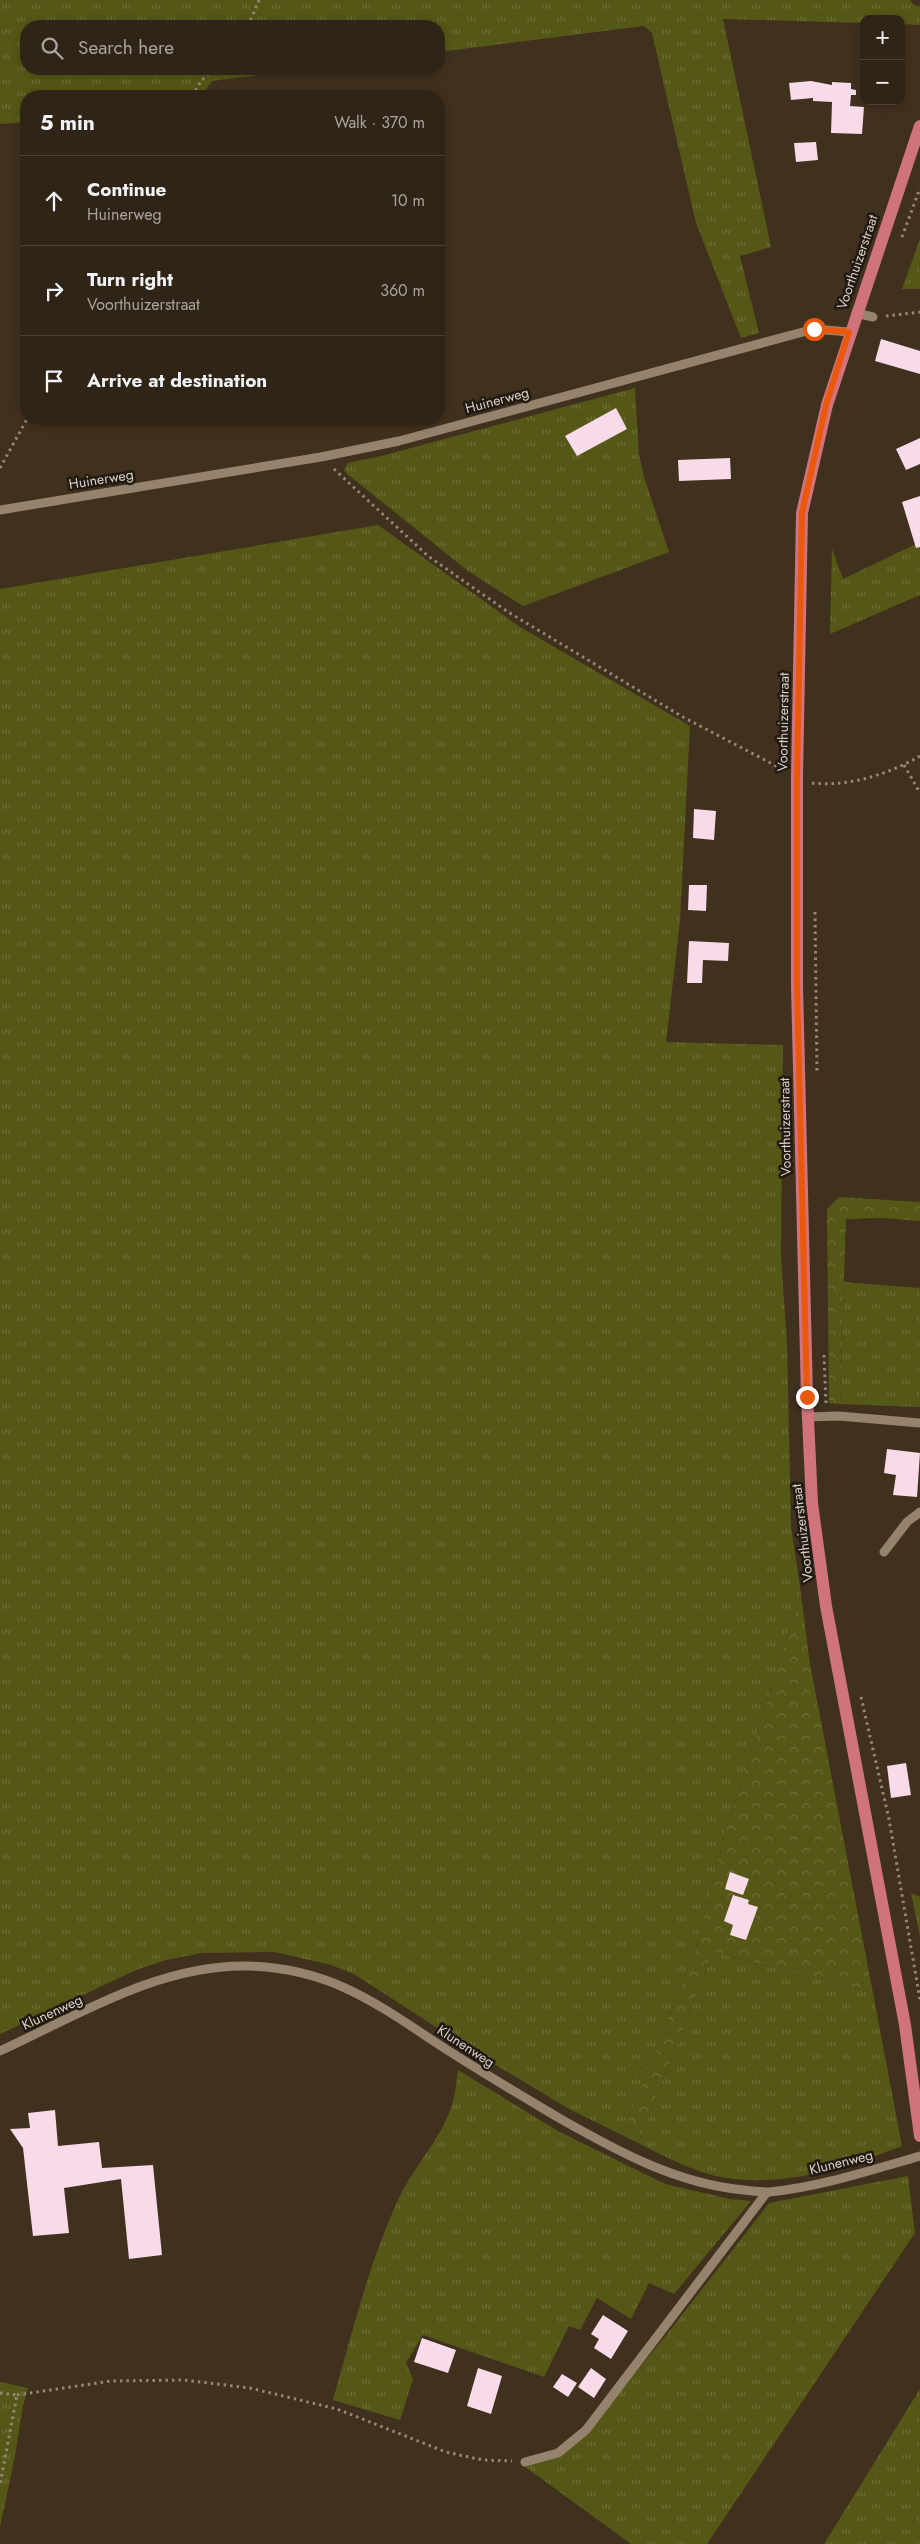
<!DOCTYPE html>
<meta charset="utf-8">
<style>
:root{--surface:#302416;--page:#382c1f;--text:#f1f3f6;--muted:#a8a4a1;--line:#4b4135}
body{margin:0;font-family:Jost,sans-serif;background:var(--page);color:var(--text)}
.controls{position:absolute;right:15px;top:15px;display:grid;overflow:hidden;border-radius:10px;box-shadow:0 2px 8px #0003}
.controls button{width:45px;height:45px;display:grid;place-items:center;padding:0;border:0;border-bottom:1px solid var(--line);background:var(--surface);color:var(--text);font:25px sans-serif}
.stop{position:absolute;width:15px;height:15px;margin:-11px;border:4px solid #ea580c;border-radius:50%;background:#fff}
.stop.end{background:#ea580c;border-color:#fff;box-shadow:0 1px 5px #0008}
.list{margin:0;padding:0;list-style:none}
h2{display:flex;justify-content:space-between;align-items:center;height:65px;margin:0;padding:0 20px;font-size:21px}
h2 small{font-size:16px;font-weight:400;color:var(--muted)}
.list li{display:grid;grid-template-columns:32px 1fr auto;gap:15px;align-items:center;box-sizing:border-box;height:90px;padding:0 20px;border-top:1px solid var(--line)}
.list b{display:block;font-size:19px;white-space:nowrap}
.list p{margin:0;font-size:16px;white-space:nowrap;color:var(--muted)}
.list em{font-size:16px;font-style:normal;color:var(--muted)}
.icon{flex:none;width:28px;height:28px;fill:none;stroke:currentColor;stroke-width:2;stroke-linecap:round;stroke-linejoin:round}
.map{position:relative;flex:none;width:920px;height:2544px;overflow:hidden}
.search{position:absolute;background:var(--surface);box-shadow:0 2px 8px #0003;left:20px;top:20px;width:425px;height:55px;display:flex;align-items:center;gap:12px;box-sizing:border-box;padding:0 18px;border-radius:20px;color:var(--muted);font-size:19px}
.panel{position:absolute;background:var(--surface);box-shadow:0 2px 8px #0003;left:20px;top:90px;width:425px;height:335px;border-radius:20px}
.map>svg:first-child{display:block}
.grass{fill:url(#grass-tufts)}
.forest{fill:url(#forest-crowns)}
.building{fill:#f8dae8}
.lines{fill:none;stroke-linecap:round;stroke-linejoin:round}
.path{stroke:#95887a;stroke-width:3;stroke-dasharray:2.5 4;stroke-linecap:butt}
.minor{stroke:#96836e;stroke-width:9}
.major{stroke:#d0737c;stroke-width:12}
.route{stroke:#ea580c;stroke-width:6}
.labels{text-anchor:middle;stroke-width:5;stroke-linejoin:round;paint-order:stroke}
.street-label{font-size:14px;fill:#dad0c5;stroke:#211a12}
</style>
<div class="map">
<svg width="920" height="2544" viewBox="0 0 920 2544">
<defs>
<pattern id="grass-tufts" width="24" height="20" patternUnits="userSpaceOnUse" patternTransform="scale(1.25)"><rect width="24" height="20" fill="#555716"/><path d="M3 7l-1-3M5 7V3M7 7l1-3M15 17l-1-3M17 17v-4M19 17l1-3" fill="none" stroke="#6d6e36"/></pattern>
<pattern id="forest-crowns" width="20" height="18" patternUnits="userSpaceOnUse" patternTransform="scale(1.25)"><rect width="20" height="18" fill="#555716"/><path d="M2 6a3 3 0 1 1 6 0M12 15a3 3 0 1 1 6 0" fill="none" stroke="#6d6e36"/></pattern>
</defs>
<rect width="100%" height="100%" fill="#40301e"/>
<path class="grass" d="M0 0H910L914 5 920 6V25L901 24V19H864V23L723 19 771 247 740 256 759 333 741 338 696 223 652 33 644 26 439 52V26H26V69H310L212 81 201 96H26V122L0 124Z
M920 239V289H902Z
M635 388 639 455 644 477 669 552 523 606 468 571 346 473 344 469 348 463 381 456Z
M378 525 520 627 690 726 680 921 666 1042 783 1045 781 1257 787 1343 791 1526 801 1594 725 1833 696 1947 622 2135 569 2109 476 2053 354 1974 331 1965 274 1952 202 1953 166 1960 136 1970 0 2034V589Z
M920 542V595L830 634 832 549 843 579Z
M844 1282 920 1288V1407L840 1404Z
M911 1893 920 1897V1936Z
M713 1952 873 1993 902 2146C848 2167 786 2187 727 2178 697 2174 664 2156 638 2143Z
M458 2070 558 2131 665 2184 730 2199 751 2201 674 2294 649 2283 631 2319 597 2298 580 2330 569 2326 544 2377 423 2335 406 2363 413 2379 400 2420 333 2400C352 2333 369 2263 398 2200 411 2171 434 2147 447 2118 454 2103 456 2087 458 2070Z
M908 2176 915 2233 707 2544H631L524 2466 557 2455 588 2430 668 2333 769 2203Z
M0 2382 28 2388 23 2406 15 2456 0 2527Z
M920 2389V2544H824Z"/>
<path class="forest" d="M839 1197 920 1202V1221L884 1218 846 1219 840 1404 829 1403 827 1209Z
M801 1594 810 1664 873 1993 713 1952 638 2143 622 2135 696 1947 725 1833Z"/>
<path class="building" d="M811 81 832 85V82L851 83V89L856 90V95H851L850 106 864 107 862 134 831 133 832 102 813 101V98L791 100 789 83Z
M816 142 818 160 796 162 794 143Z
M881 339 920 351V374L875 361Z
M616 408 627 429 577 456 565 436Z
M920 438V464L906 470 896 449Z
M730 458 731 479 679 481 678 460Z
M920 496V547L916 548 902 502Z
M694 809 716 811 714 840 693 838Z
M689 885H707L706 911 688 910Z
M689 941 729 943 728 961 703 960 702 983H687Z
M887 1449 920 1453 917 1497 893 1495 896 1475 884 1473Z
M906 1763 911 1795 891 1798 887 1766Z
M730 1872 749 1879 743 1895 725 1889Z
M733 1895 749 1900 748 1904 758 1907 746 1940 730 1935 733 1925 724 1921Z
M55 2110 58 2146 99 2142 102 2168 153 2165 162 2255 129 2259 121 2179 64 2188 69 2233 33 2236 23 2148 10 2129 30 2128 28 2113Z
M603 2315 628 2331 611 2359 594 2348 599 2339 591 2334Z
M422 2338 456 2350 448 2373 414 2362Z
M478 2368 502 2376 491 2414 467 2406Z
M591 2368 606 2379 594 2398 578 2387Z
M562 2374 577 2383 568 2397 553 2387Z"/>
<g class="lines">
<path class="path" d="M248 26 259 0
M192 96 201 81 213 69
M902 237 920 188
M886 316 920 312
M0 468 27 419
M334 469 428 556 508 612 683 717 782 769
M904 765 920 793
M812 783C849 787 889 774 920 756
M815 912 817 1074
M824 1355 826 1404
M861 1697 889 1819 920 2000
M0 2393 17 2395 0 2484
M17 2395 111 2381 184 2380 250 2388 337 2409 446 2452 483 2460 512 2461"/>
<path class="minor" d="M856 313 873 317
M0 510 321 457 399 441 814 329 849 332
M807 1417 839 1416 920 1423
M884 1552 907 1522 920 1512
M0 2051C78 2015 160 1964 248 1966 327 1968 372 2000 435 2042 476 2069 517 2093 559 2118 617 2151 677 2184 744 2190 752 2191 761 2192 769 2192 820 2187 871 2170 920 2156
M525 2462 558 2453 586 2430 767 2192"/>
<path class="major" d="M920 126 827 405 802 513 797 777V986L807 1397 812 1503 826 1606 905 2025 920 2136"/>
</g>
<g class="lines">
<path class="route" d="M807 1397 797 986V777L802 513 826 405 849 332 814 329"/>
</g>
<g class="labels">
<g class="street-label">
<text transform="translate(857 262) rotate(-71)" y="5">Voorthuizerstraat</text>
<text transform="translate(497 400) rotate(-15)" y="5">Huinerweg</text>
<text transform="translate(101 479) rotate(-9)" y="5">Huinerweg</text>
<text transform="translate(783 722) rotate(-89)" y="5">Voorthuizerstraat</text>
<text transform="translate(785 1127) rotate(-91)" y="5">Voorthuizerstraat</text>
<text transform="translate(802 1533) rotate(-97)" y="5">Voorthuizerstraat</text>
<text transform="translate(52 2012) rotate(-25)" y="5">Klunenweg</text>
<text transform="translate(466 2046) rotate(33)" y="5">Klunenweg</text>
<text transform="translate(841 2162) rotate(-14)" y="5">Klunenweg</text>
</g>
</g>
</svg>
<div class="controls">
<button>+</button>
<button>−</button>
</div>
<div class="stop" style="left:814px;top:329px"></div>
<div class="stop end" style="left:807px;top:1397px"></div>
<div class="search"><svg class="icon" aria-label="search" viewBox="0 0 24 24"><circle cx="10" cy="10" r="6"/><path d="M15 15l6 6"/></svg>Search here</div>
<section class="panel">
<h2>5 min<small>Walk · 370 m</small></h2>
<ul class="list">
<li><svg class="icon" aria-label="ahead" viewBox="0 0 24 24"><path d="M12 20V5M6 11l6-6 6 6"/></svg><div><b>Continue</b><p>Huinerweg</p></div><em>10 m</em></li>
<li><svg class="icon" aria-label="right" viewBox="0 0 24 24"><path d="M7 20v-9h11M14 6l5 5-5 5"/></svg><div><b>Turn right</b><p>Voorthuizerstraat</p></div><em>360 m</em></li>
<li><svg class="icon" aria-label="arrive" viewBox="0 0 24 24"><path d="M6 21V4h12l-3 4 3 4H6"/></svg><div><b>Arrive at destination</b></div></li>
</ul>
</section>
</div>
